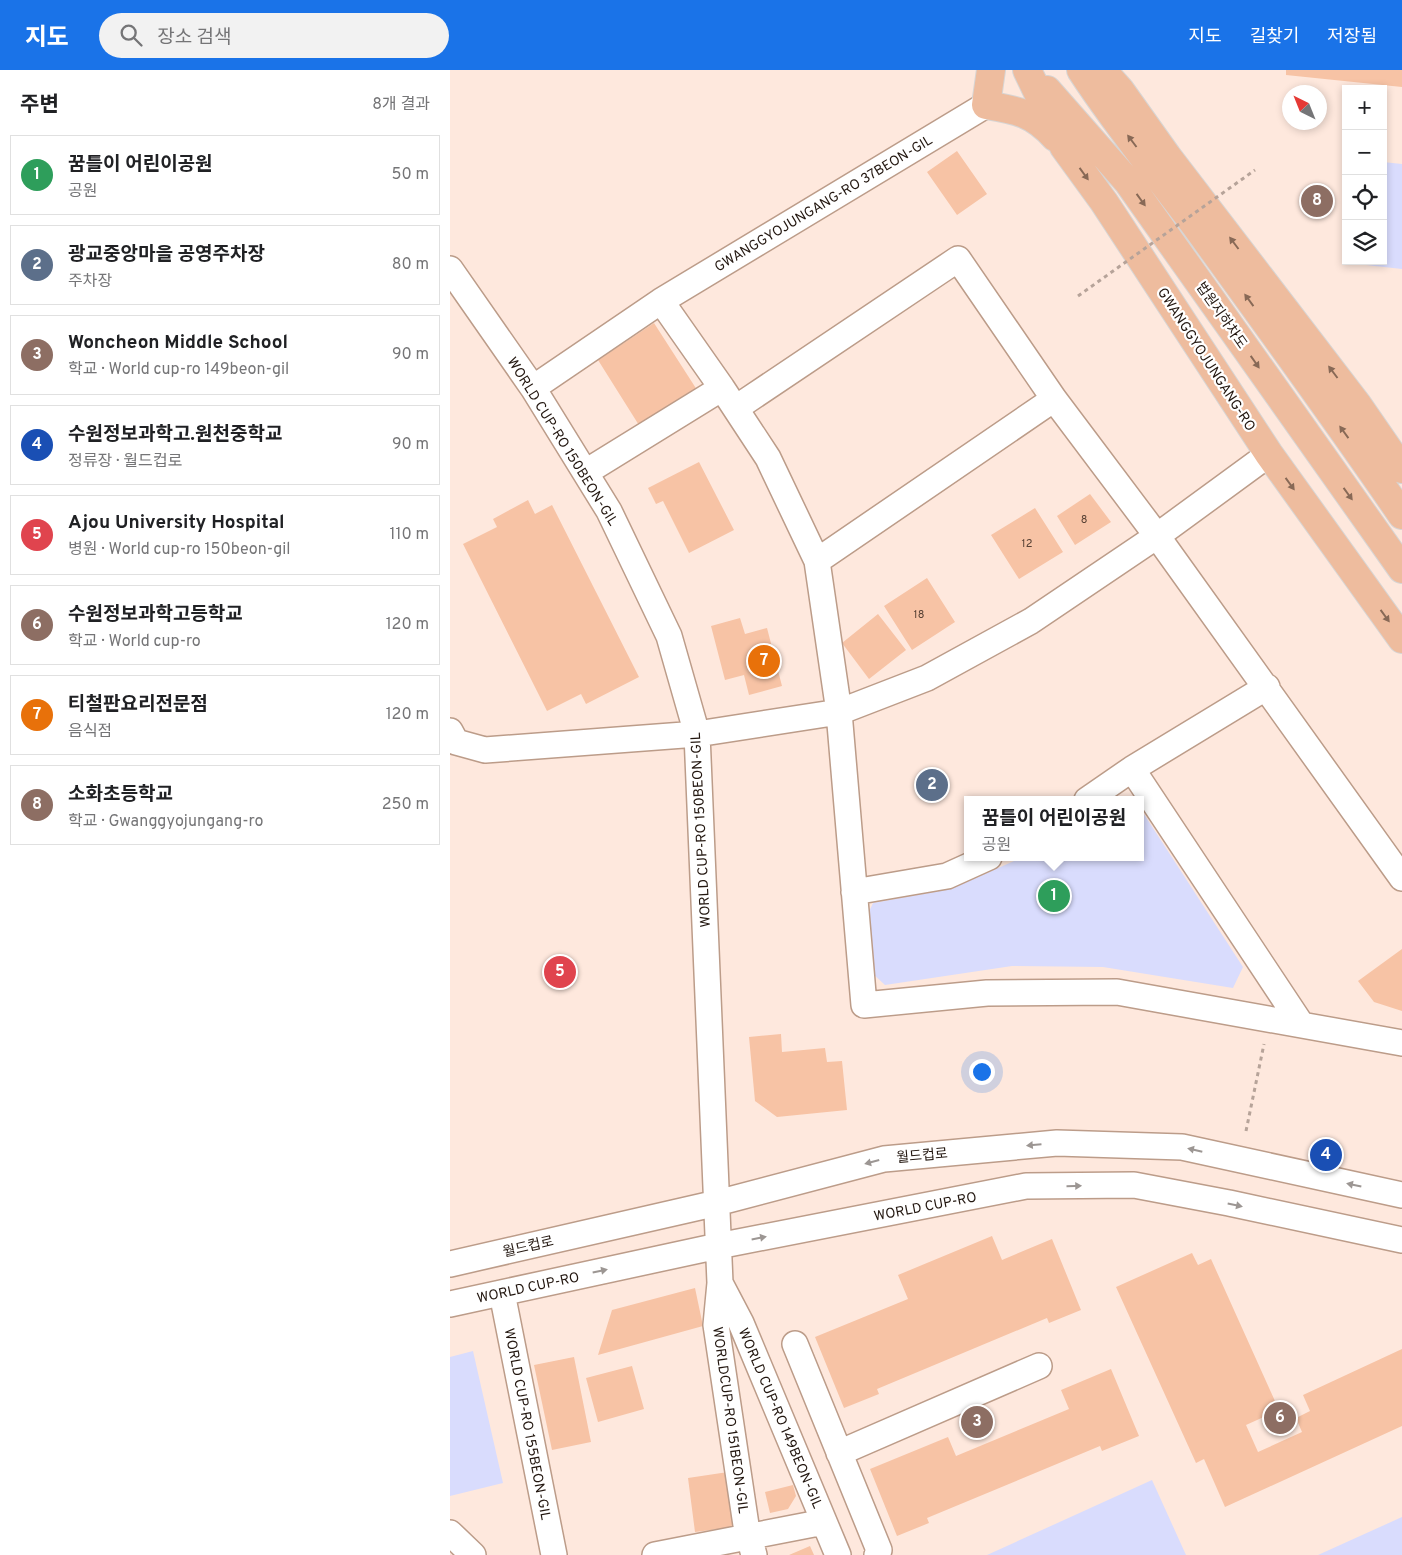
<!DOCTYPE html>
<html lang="ko">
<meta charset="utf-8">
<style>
:root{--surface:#fff;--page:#f2f2f2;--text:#202124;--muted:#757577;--line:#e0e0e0;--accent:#1a73e8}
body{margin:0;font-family:Overpass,"Noto Sans KR",sans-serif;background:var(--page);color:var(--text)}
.controls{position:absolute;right:15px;top:15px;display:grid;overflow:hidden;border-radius:0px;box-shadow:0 2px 8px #0003}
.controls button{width:45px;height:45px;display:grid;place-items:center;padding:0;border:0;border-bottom:1px solid var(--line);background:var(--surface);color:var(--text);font:25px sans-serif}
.compass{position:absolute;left:832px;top:15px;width:45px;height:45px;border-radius:50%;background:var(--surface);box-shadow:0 2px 8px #0003;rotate:317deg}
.you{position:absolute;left:531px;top:1001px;width:18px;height:18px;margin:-12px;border:4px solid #fff;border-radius:50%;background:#1a73e8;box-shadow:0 0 0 8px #1a73e833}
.badge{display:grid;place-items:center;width:32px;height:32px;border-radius:50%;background:var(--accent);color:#fff;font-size:16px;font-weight:700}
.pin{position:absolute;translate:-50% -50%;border:2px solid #fff;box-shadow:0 1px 5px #0006}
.popup{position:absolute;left:514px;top:726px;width:180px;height:65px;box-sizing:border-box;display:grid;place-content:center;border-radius:0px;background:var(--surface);filter:drop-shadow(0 1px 4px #0005);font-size:16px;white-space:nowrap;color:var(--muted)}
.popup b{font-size:19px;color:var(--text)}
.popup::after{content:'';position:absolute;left:50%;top:100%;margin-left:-10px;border:10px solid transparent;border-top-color:var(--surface)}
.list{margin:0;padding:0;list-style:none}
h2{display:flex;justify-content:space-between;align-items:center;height:65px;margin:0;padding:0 20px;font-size:21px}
h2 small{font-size:16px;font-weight:400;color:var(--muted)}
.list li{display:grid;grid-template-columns:32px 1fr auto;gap:15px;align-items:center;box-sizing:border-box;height:80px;margin:0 10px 10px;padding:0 10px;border:1px solid var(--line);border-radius:0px}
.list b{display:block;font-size:19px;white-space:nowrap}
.list p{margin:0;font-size:16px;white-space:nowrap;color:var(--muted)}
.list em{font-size:16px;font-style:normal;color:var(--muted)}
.icon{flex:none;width:28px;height:28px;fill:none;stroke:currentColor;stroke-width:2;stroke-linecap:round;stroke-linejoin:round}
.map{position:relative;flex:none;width:952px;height:1485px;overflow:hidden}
header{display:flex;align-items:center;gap:30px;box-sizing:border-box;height:70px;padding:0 25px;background:var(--accent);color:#fff}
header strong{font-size:24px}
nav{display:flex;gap:28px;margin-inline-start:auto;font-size:18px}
.search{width:350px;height:45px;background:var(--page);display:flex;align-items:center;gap:12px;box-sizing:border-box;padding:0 18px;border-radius:28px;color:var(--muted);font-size:19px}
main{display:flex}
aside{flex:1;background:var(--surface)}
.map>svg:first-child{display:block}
.green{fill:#d9dcfd}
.building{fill:#f7c3a5}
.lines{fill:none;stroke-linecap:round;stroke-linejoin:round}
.minor-casing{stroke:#bc9c89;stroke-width:28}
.major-casing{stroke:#d7d5d4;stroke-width:30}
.path{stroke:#b6a399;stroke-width:3;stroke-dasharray:4 4;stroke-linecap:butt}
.minor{stroke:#fff;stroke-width:25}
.major{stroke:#eebc9e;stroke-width:28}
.path-bridge{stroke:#b6a399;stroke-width:3;stroke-dasharray:4 4;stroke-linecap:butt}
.oneway{fill:#886956}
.oneway2{fill:#9c9693}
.labels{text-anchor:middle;stroke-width:4.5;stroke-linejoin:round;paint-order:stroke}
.number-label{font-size:11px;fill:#574134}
.street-label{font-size:14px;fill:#22160f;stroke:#fff}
</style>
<header>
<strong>지도</strong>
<div class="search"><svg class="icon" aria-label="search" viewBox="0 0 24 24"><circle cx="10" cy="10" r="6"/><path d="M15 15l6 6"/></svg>장소 검색</div>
<nav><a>지도</a><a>길찾기</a><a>저장됨</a></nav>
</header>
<main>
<aside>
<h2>주변<small>8개 결과</small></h2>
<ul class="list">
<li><span class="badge" style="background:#2e9e5b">1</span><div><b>꿈틀이 어린이공원</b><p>공원</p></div><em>50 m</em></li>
<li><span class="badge" style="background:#5c6f8a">2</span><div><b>광교중앙마을 공영주차장</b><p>주차장</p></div><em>80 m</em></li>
<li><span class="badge" style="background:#8d6e63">3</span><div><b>Woncheon Middle School</b><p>학교 · World cup-ro 149beon-gil</p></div><em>90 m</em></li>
<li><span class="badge" style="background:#1a4fb4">4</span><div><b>수원정보과학고.원천중학교</b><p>정류장 · 월드컵로</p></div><em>90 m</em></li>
<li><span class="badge" style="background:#e0444e">5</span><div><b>Ajou University Hospital</b><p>병원 · World cup-ro 150beon-gil</p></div><em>110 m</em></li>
<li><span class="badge" style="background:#8d6e63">6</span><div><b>수원정보과학고등학교</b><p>학교 · World cup-ro</p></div><em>120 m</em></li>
<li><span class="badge" style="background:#e8710a">7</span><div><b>티철판요리전문점</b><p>음식점</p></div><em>120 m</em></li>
<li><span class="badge" style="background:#8d6e63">8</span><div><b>소화초등학교</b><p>학교 · Gwanggyojungang-ro</p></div><em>250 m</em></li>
</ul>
</aside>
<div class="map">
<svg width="952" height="1485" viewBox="0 0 952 1485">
<rect width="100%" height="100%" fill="#fee8dd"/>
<path class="green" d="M933 92 952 94V199L907 194 908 191H933Z
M690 738 793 897 783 918 653 897 562 896 435 915 422 903 416 848 423 833 501 819 573 787H690Z
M23 1281 53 1413 0 1426V1287Z
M702 1410 736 1485H537Z
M952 1447V1485H868Z"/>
<path class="building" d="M836 0H952V17L836 5Z
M507 81 537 124 507 145 477 102Z
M204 253 249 323 192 360 148 290Z
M249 392 284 460 239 483 213 431 206 434 198 418Z
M640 424 661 452 625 475 607 446Z
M78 430 85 444 102 435 189 607 136 634 131 624 97 641 13 474 47 457 43 449Z
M585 438 613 482 569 509 541 465Z
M477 508 505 552 462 580 434 536Z
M428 544 456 580 419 609 392 573Z
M290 548 295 564 317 558 332 616 299 625 294 605 275 610 261 556Z
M952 879V941L924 932 908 911Z
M331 964 332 982 375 978 377 992 392 991 397 1040 327 1047 305 1031 299 967Z
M542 1166 552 1190 602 1169 631 1240 599 1253 597 1248 427 1319 429 1324 394 1338 365 1267 458 1229 448 1205Z
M742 1183 748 1195 761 1189 829 1340 796 1355 808 1382 852 1362 846 1348 860 1341 853 1325 952 1279V1356L775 1437 754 1389 746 1393 666 1217Z
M245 1218 253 1256 148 1285 162 1240Z
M124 1287 141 1372 102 1380 84 1295Z
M182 1296 194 1339 148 1352 136 1308Z
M661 1299 689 1366 652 1381 650 1376 477 1448 479 1453 447 1466 420 1399 498 1367 506 1386 619 1339 611 1320Z
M278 1402 285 1457 245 1462 238 1408Z
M343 1415 346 1426 338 1439 320 1443 315 1422Z
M360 1476 364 1485H339Z"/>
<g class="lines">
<defs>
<path id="minor" d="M0 199 83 318 159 441 219 566 247 664 270 1213 266 1255 296 1455 304 1485
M211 231 272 318 318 388 367 491 389 642 414 935 537 923 667 922 952 973
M83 318 211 231 536 35
M286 338 508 189 604 329 707 466 952 808
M136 402 272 318
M367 491 604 329
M817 617 682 699 851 954
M0 661 6 672 35 680 247 664 389 642 477 608 581 551 707 466 819 384
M637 730 682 699
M404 822 497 806 539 787
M0 1194 267 1133 434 1089 607 1073 732 1077 952 1125
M270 1213 291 1253 388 1485
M52 1223 104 1485
M0 1234 268 1176 576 1116 684 1115 779 1133 952 1170
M345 1274 429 1480 427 1485
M389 1383 589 1296
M0 1463 23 1485
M205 1485 374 1452"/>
<path id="major" d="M541 0 536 35C567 40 583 43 605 67
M577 0 614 77 654 132 819 384 952 569
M631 0C666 54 707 104 745 155 815 251 885 347 952 445
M652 0 670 20 717 86 907 334 952 399
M597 20 678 112 952 499"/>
</defs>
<use href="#minor" class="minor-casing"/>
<use href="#major" class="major-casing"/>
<path class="path" d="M796 1061 814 974"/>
<use href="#minor" class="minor"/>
<use href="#major" class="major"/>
<path class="path-bridge" d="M628 226 805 100"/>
</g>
<defs><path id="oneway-solid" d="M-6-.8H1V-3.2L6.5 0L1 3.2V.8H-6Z" transform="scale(1.25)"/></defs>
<g class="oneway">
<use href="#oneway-solid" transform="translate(682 71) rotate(-127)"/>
<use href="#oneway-solid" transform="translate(634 104) rotate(54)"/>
<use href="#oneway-solid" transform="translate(691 130) rotate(54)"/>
<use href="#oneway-solid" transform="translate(784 173) rotate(-127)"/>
<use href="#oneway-solid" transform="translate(799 230) rotate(-126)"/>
<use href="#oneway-solid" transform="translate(805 292) rotate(55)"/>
<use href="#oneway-solid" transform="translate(883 302) rotate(-127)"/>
<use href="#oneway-solid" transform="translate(894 362) rotate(-126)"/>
<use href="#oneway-solid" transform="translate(840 414) rotate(54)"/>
<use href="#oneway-solid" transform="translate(898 424) rotate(54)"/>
<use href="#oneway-solid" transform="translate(935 546) rotate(54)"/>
</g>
<g class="oneway2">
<use href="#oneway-solid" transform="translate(584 1075) rotate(175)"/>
<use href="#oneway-solid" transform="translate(745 1080) rotate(-167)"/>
<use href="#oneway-solid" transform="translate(422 1092) rotate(165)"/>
<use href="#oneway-solid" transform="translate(904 1115) rotate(-168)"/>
<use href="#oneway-solid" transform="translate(624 1116) rotate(-1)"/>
<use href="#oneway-solid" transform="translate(785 1135) rotate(12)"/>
<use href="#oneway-solid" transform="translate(309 1168) rotate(-11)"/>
<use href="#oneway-solid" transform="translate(150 1201) rotate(-12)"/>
</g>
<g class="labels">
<g class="number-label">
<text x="634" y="453">8</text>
<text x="577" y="477">12</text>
<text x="469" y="548">18</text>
</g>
<g class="street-label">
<text transform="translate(373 133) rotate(-31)" y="5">GWANGGYOJUNGANG-RO 37BEON-GIL</text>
<text transform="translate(772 245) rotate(55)" y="5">법원지하차도</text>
<text transform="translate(757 289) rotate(57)" y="5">GWANGGYOJUNGANG-RO</text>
<text transform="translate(113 371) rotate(58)" y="5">WORLD CUP-RO 150BEON-GIL</text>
<text transform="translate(250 760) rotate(-93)" y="5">WORLD CUP-RO 150BEON-GIL</text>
<text transform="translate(472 1085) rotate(-5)" y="5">월드컵로</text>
<text transform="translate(475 1136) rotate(-11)" y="5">WORLD CUP-RO</text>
<text transform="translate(78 1176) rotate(-13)" y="5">월드컵로</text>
<text transform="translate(78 1217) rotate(-12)" y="5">WORLD CUP-RO</text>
<text transform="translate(331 1348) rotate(67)" y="5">WORLD CUP-RO 149BEON-GIL</text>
<text transform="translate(281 1350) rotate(82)" y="5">WORLDCUP-RO 151BEON-GIL</text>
<text transform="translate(78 1354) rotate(79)" y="5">WORLD CUP-RO 155BEON-GIL</text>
</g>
</g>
</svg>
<div class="controls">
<button>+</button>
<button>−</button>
<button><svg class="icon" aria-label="locate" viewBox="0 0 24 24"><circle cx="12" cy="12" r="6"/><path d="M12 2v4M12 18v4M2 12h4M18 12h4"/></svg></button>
<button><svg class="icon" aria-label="layers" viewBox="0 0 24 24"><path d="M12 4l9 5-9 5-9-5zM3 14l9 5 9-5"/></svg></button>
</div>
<svg class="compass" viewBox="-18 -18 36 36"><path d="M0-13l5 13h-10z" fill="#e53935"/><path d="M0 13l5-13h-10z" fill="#757577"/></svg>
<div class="you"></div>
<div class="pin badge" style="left:604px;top:826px;background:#2e9e5b">1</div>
<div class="popup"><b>꿈틀이 어린이공원</b>공원</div>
<div class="pin badge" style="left:482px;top:715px;background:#5c6f8a">2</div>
<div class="pin badge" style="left:527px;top:1352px;background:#8d6e63">3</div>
<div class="pin badge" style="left:876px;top:1085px;background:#1a4fb4">4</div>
<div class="pin badge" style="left:110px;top:902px;background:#e0444e">5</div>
<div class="pin badge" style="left:830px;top:1348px;background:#8d6e63">6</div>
<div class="pin badge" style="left:314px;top:591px;background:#e8710a">7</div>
<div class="pin badge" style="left:867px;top:131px;background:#8d6e63">8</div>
</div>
</main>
